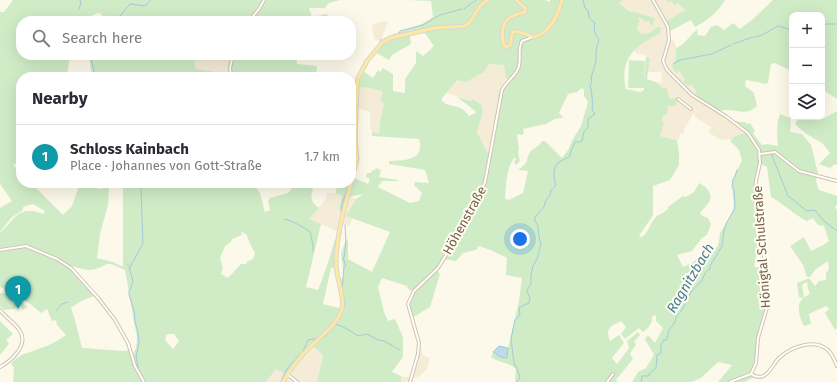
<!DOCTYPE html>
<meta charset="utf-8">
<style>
:root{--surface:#fff;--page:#f2f2f3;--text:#2b2b33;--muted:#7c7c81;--line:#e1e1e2;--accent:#0b8043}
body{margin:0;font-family:"Fira Sans",sans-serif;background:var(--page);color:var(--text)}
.controls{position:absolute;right:12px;top:12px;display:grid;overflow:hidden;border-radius:8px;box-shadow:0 4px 16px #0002}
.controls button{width:36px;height:36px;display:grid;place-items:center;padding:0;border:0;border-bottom:1px solid var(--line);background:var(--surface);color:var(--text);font:20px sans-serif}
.you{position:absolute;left:520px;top:239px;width:14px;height:14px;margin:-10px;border:3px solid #fff;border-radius:50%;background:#1a73e8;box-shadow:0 0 0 6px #1a73e833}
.badge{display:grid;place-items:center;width:26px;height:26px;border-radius:50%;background:var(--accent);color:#fff;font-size:13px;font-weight:700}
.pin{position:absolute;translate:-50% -33px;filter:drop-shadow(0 1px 2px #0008)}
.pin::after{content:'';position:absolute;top:21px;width:14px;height:12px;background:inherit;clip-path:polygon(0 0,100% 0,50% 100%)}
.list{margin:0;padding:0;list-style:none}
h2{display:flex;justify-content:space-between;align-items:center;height:52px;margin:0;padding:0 16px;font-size:17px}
h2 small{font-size:13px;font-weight:400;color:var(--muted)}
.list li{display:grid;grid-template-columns:26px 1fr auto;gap:12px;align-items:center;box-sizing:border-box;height:64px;padding:0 16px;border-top:1px solid var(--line)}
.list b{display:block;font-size:15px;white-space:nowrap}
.list p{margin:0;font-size:13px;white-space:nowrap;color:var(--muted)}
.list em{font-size:13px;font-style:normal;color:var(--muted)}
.icon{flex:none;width:22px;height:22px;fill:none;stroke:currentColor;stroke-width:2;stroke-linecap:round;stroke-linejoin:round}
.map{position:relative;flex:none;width:837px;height:382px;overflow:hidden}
.search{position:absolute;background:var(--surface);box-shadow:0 4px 16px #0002;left:16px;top:16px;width:340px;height:44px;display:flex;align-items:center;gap:10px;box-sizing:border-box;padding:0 14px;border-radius:16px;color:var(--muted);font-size:15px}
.panel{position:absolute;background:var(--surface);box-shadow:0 4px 16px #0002;left:16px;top:72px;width:340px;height:116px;border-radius:16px}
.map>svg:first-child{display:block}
.residential{fill:#f5ecd8}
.green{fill:#d0ecc7;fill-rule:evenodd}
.water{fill:#bddbe8;stroke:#a3c9da}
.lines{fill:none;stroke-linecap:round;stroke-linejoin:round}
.stream{stroke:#a3c9da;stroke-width:1}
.minor-casing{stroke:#d0c2ae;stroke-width:4}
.major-casing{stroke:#dcd6d0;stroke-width:5}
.minor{stroke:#fff;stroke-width:2}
.major{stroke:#fce9a2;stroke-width:3}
.labels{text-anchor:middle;stroke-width:4;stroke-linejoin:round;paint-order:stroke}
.street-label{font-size:13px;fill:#79634c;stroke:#fffcf1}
.water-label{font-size:14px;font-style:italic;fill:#477b94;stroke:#fffcf1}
</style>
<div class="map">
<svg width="837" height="382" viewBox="0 0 837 382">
<rect width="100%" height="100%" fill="#fdf9ea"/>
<path class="residential" d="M623 0H667L669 3 672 1 678 3 685 10 668 24 670 41 674 40 676 48V58L672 67 675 74 679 71 685 79 683 82 688 86 692 85 710 106 727 115 745 129 748 132 746 133 735 136 732 139 721 140 708 132 712 128 695 117 694 113 684 129V133L680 134 679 140 659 136 664 122 662 121V117L668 99 658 83 662 81 661 72H648L650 58 646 57V55L635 53V49L638 46 655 35 657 27 650 33 640 34 637 27 640 21 638 19 640 17 648 21 653 27V21L655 18 636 12H630L619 3Z
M388 21 381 41 374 39 372 25 378 22Z
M204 55H245L228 65 232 77H218L217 72 196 69 194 62Z
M489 64 504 65 508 80 503 85 498 96 499 113 492 154 487 153 477 132 483 112 473 99 471 101 446 93 459 80Z
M358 87 369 88 383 92 384 102 380 121 379 133 372 132 370 127V112L358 108Z
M327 193H335L342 195 339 210 346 196 356 199 347 216 352 218 350 226 341 224 340 230 336 231 329 227 308 219 326 199Z
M419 343 423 355 430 358 427 369 419 377 413 378 412 382H401V376L410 378 414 370 415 361 418 354Z
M313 346 323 355 317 382H266L276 369 297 362Z"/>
<path class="green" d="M13 0H340L329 3 325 8H309L312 17 327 14 329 21H106L101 14 98 13 91 16 88 21H21V55H74L70 56 67 77H21V161L13 165 21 173V183H31L63 215 72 206 80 183H96L98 189 109 188 108 205 100 234 97 258 113 262 121 266H123V183H253L260 193 265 212 270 210 268 201 270 198 288 193 293 187 294 183H308L313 189C310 198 311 202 319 208L309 219 321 224 306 287 318 290 327 266 335 239 339 243 337 268H331L323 304 343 309 345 304 340 281 344 276 341 254 346 239 348 242V259L372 272 390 232 346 216 356 199 364 194 353 196 352 197 346 196 342 210H339L342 195 335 193 339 183H351V128L357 127 356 146 359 159 354 178 368 184 370 179 366 177 367 173H371L372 170H375L376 168 381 170 379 177 398 180V181H382L378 187 410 203 419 201 422 193 414 185 415 182 429 183 425 170 389 164V161C405 160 425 161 419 139L372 136V132L379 133 380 121 384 103 380 101 383 92 369 88 358 87 362 70 373 78 378 70 380 72 383 68 393 74V91L405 93V79L416 63V51L423 56 434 46 424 32 410 35 411 44 392 55 389 60 373 51 385 40 402 34 388 37V36L422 24 433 17 431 1 408 0H545L550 2V0H561L556 15 563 0H623L619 3 630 12H636L655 18V20L653 21V27L648 21 646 22 640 18 638 19 640 21 637 27 640 34 650 33 657 27H661L660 34C654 35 651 39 646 41 627 53 621 68 626 89L640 92 644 90V88H628L629 60 645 61 644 85 646 57 650 58 647 79 658 83 662 88H667L669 98 677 99 676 106H668L667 114 662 117V121L664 122 660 136 677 140 679 152V165L670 180 653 186V215L639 236 642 237C649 232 650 222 657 216 660 214 665 212 668 209V207L683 196 686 197 694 192 699 183C709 188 715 197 706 206 704 209 702 210 700 213L702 216 708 218 711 224 707 235 702 238 692 251 677 255 683 267 693 262 702 255 709 256C719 247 719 244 720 232 724 229 724 225 727 222 740 203 730 199 733 180 734 174 739 167 742 161L739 150 730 141 735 136 748 132 733 121 745 122 747 124 750 123 755 131 753 133 762 145 767 144 778 146C777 136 776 123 780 114L790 118 791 126 790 132 802 134 811 145 818 173 816 181 819 190 837 196V205L835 207 837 210V328L835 330 825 313 829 309 826 306 809 314 811 324 804 326C800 318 795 306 803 298 805 296 808 296 810 293L808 289 807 282 802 285 804 297 801 298 799 297 797 283 807 279H810L815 286 819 281 826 280V273L829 269 828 261 815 270 810 277H807L803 265 790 246 804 237 811 251 823 245 829 241 824 226 818 225 813 218 807 221C793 214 784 204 771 197L767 167 759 163 755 190 760 236 754 267H759L762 268 761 278 764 292 769 307 765 320 762 321C756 339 758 358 750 375H763L764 377 760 379 752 378 745 382H718L732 365 718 362 701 378 692 382H632L638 372 646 368 654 355 645 339 648 335 655 343 663 328 656 321V316L654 315 652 317V321L648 328 643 332 639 328 625 339 621 334 626 327 621 321C610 327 605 327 610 341L619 335 624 343 612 358 617 364 629 348 627 341 638 332 640 335 634 342 636 344 630 354 633 359 616 380 618 382H515L516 369C507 361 500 364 491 357L493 352 500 357 507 358 508 348 519 301 522 278 506 275 507 258 493 251 479 246 476 250 463 253 456 261 443 259 436 268 440 274 430 307 412 318 407 303 412 291 409 290 407 286 382 278 378 287 384 312 388 321 395 319 403 337V357L392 372 401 376V382H317L323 355 313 346 297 362 288 375 276 369 266 382H13L14 368 11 364C20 353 26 354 38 349 48 346 58 341 66 335L57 325 56 320 52 321 47 309 41 313 24 299 10 291 0 287V252L27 247 26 244 0 248V233C15 220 18 204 43 214L45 211 33 204 23 207V210L11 218 0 232V208L12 201 0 184V12H4ZM489 64 504 65 506 78 508 80 503 85 498 96 499 113 492 154 487 152 477 132 483 112 481 105 473 99 471 101 457 97 475 111 476 113 469 116C461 103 452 109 442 101V98L458 80 466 82 484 72ZM582 88 584 90V96L588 102 581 126 573 139 568 150 562 158 545 141H542C540 145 536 147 532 150 525 156 531 163 517 170L528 171 523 193 509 200 505 199C506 185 506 170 514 158H516L514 163 516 165 520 161 518 152 519 150 517 135 519 134 521 135 524 134 523 129 546 124 555 119 561 118 563 117 559 113 568 94 577 92ZM241 232 246 234 252 248 255 253 253 259 247 262 246 264H241L228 278 221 274 223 268 220 258 225 246 231 242 232 239 242 235ZM107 264H111L125 270 137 338 136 348 133 354 137 368 135 370 132 359 131 352 128 350 124 351 82 348 75 320 71 308 81 301 94 296 69 267 71 266C88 270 90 273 107 264ZM169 334H174L179 341 173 349 165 340 166 335Z
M667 0H725C718 12 708 20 695 27L691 20 670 31 667 21 685 10 678 3 674 5 672 1 668 3Z
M773 0H837V99L822 89V15H792V71L775 63 771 64 768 83 764 84C758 81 753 82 746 80L745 86 754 93 757 106C745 118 733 107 719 111L695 96 696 91 692 85 688 86 683 82 685 79 679 71 676 74 672 67 676 58V48C685 45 690 34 698 29L697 35 705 36 711 27 717 25 724 30 733 23 740 29 753 19Z
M89 55H204L194 62 196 69 217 72 218 77H91V71Z
M245 55H296L297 64 317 66 316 77H232L228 65 231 56Z
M837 111V165L835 164 830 168 819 164 830 153 822 143 805 133 795 124 799 117H822L823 119Z
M0 293C11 293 20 300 28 307L23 310 19 304 14 309 4 310 0 306Z
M0 321 13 334 6 340 9 344 0 355Z"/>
<path class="water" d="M499 346 508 348 507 358 500 357 493 352Z"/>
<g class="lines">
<path class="stream" d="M475 2 476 0
M79 9 81 3 80 0
M464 9 473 2
M120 16 130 4 145 6 151 0
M114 21 119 16
M822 24H837
M755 37 762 35 778 26 792 30
M384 39 399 34 400 31 423 25 440 15 462 9
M380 41 382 39
M733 44 753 37
M91 55C90 63 95 66 94 77
M673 64 680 60 712 54 731 45
M359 74 366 59 372 53
M268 77H287
M355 87 356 80
M355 102V91
M354 124 353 135 355 154
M771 153 788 196 807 211 813 210 816 211 824 221 837 231
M341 212 342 204 349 183
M285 219C294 222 302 226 310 232L313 245V252
M134 260 143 243 141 188
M128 264V265
M129 267 133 281 130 290
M130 268 133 261
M342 290 344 267 346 266 343 258H344L346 241 345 225
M129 291V294L134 311 135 322 138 332 139 342 136 357 139 371
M343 293 345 304 344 308
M94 296 107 310
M56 311 62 304 68 302
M335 324C343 326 351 331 358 336L367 334 378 340 384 341 400 350
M323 337H325L327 334
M132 360 133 365 139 375
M139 375 142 382
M281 382C284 373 288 366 295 360 298 357 297 355 302 353 304 348 306 345 308 340L318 338
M517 382 520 377 517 369 514 363 511 339 515 320 520 315 519 308 526 304H528L530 299 527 290 531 284V275L533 266 537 259 541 244 539 238 538 226 535 221V217L544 207 546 200 550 195 551 190 556 185C554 180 552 168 558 163 561 160 566 159 570 156L571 151 575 142H580L582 141 584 132 588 127V119L595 114 592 110C593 106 592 90 590 86L592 81 591 78 596 61V51L599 39C595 36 593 28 595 23L589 18 588 10 585 8 583 0
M641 382 642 376H649V374L656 368 657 355 661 353V345L664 340H666L668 336C667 328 676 326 676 317 682 312 686 302 690 294 692 289 699 285 702 280 705 275 704 272 710 269V266L722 246 724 230 727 222 735 208 734 190 732 187 733 179 735 177 737 170"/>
<defs>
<path id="minor" d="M653 0 668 27 669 40 663 61 667 70 692 95 727 117 748 133 759 150 760 163 756 181 755 196 764 256 762 278 768 304 758 338 756 363 751 374
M249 21 259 9 264 0
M231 77 230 68 233 55
M678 99 691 109
M760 154 775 152 799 171 837 181
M0 250 26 246 57 259 71 268 99 299 115 320 128 343 135 366 144 382
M0 310C6 318 15 323 20 331 29 345 11 361 0 367
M287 374 297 382
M751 374C755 377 761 378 765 375 771 371 774 363 779 358 791 347 814 338 828 350 832 354 835 361 837 366
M410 382 418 354 419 343 408 304 414 291 438 268 454 242 468 212 479 195 485 182 502 90C506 82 514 77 518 69 522 60 517 50 522 41L533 37
M607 382 613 374
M730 382 751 374"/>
<path id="major" d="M516 0 525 8V12C505 16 499 25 504 45L506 47 510 45C512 41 510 37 513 32 521 30 526 35 534 37 551 33 558 14 562 0
M351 182 357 159 355 138 357 88 358 78 367 61 382 43 390 38 435 28 465 26 470 22 480 6 487 0
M283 382C290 370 298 358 309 348 320 337 337 325 342 309 345 296 336 278 336 264 336 236 344 210 351 183"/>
</defs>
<use href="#minor" class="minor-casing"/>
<use href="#major" class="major-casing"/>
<use href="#minor" class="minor"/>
<use href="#major" class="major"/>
</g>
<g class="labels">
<g class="street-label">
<text transform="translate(464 220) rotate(-61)" y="5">Höhenstraße</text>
<text transform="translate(761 247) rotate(-94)" y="5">Hönigtal Schulstraße</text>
</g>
<g class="water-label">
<text transform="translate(690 278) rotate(-59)" y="5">Ragnitzbach</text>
</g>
</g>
</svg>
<div class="controls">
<button>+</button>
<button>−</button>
<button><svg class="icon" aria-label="layers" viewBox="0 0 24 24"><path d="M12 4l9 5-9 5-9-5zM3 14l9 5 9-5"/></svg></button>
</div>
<div class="you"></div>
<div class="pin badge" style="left:18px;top:309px;background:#0f9aa8">1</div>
<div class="search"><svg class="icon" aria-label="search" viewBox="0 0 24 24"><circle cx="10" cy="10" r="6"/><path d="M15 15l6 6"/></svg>Search here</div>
<section class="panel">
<h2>Nearby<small></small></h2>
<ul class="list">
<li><span class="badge" style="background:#0f9aa8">1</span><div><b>Schloss Kainbach</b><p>Place · Johannes von Gott-Straße</p></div><em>1.7 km</em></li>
</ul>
</section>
</div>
